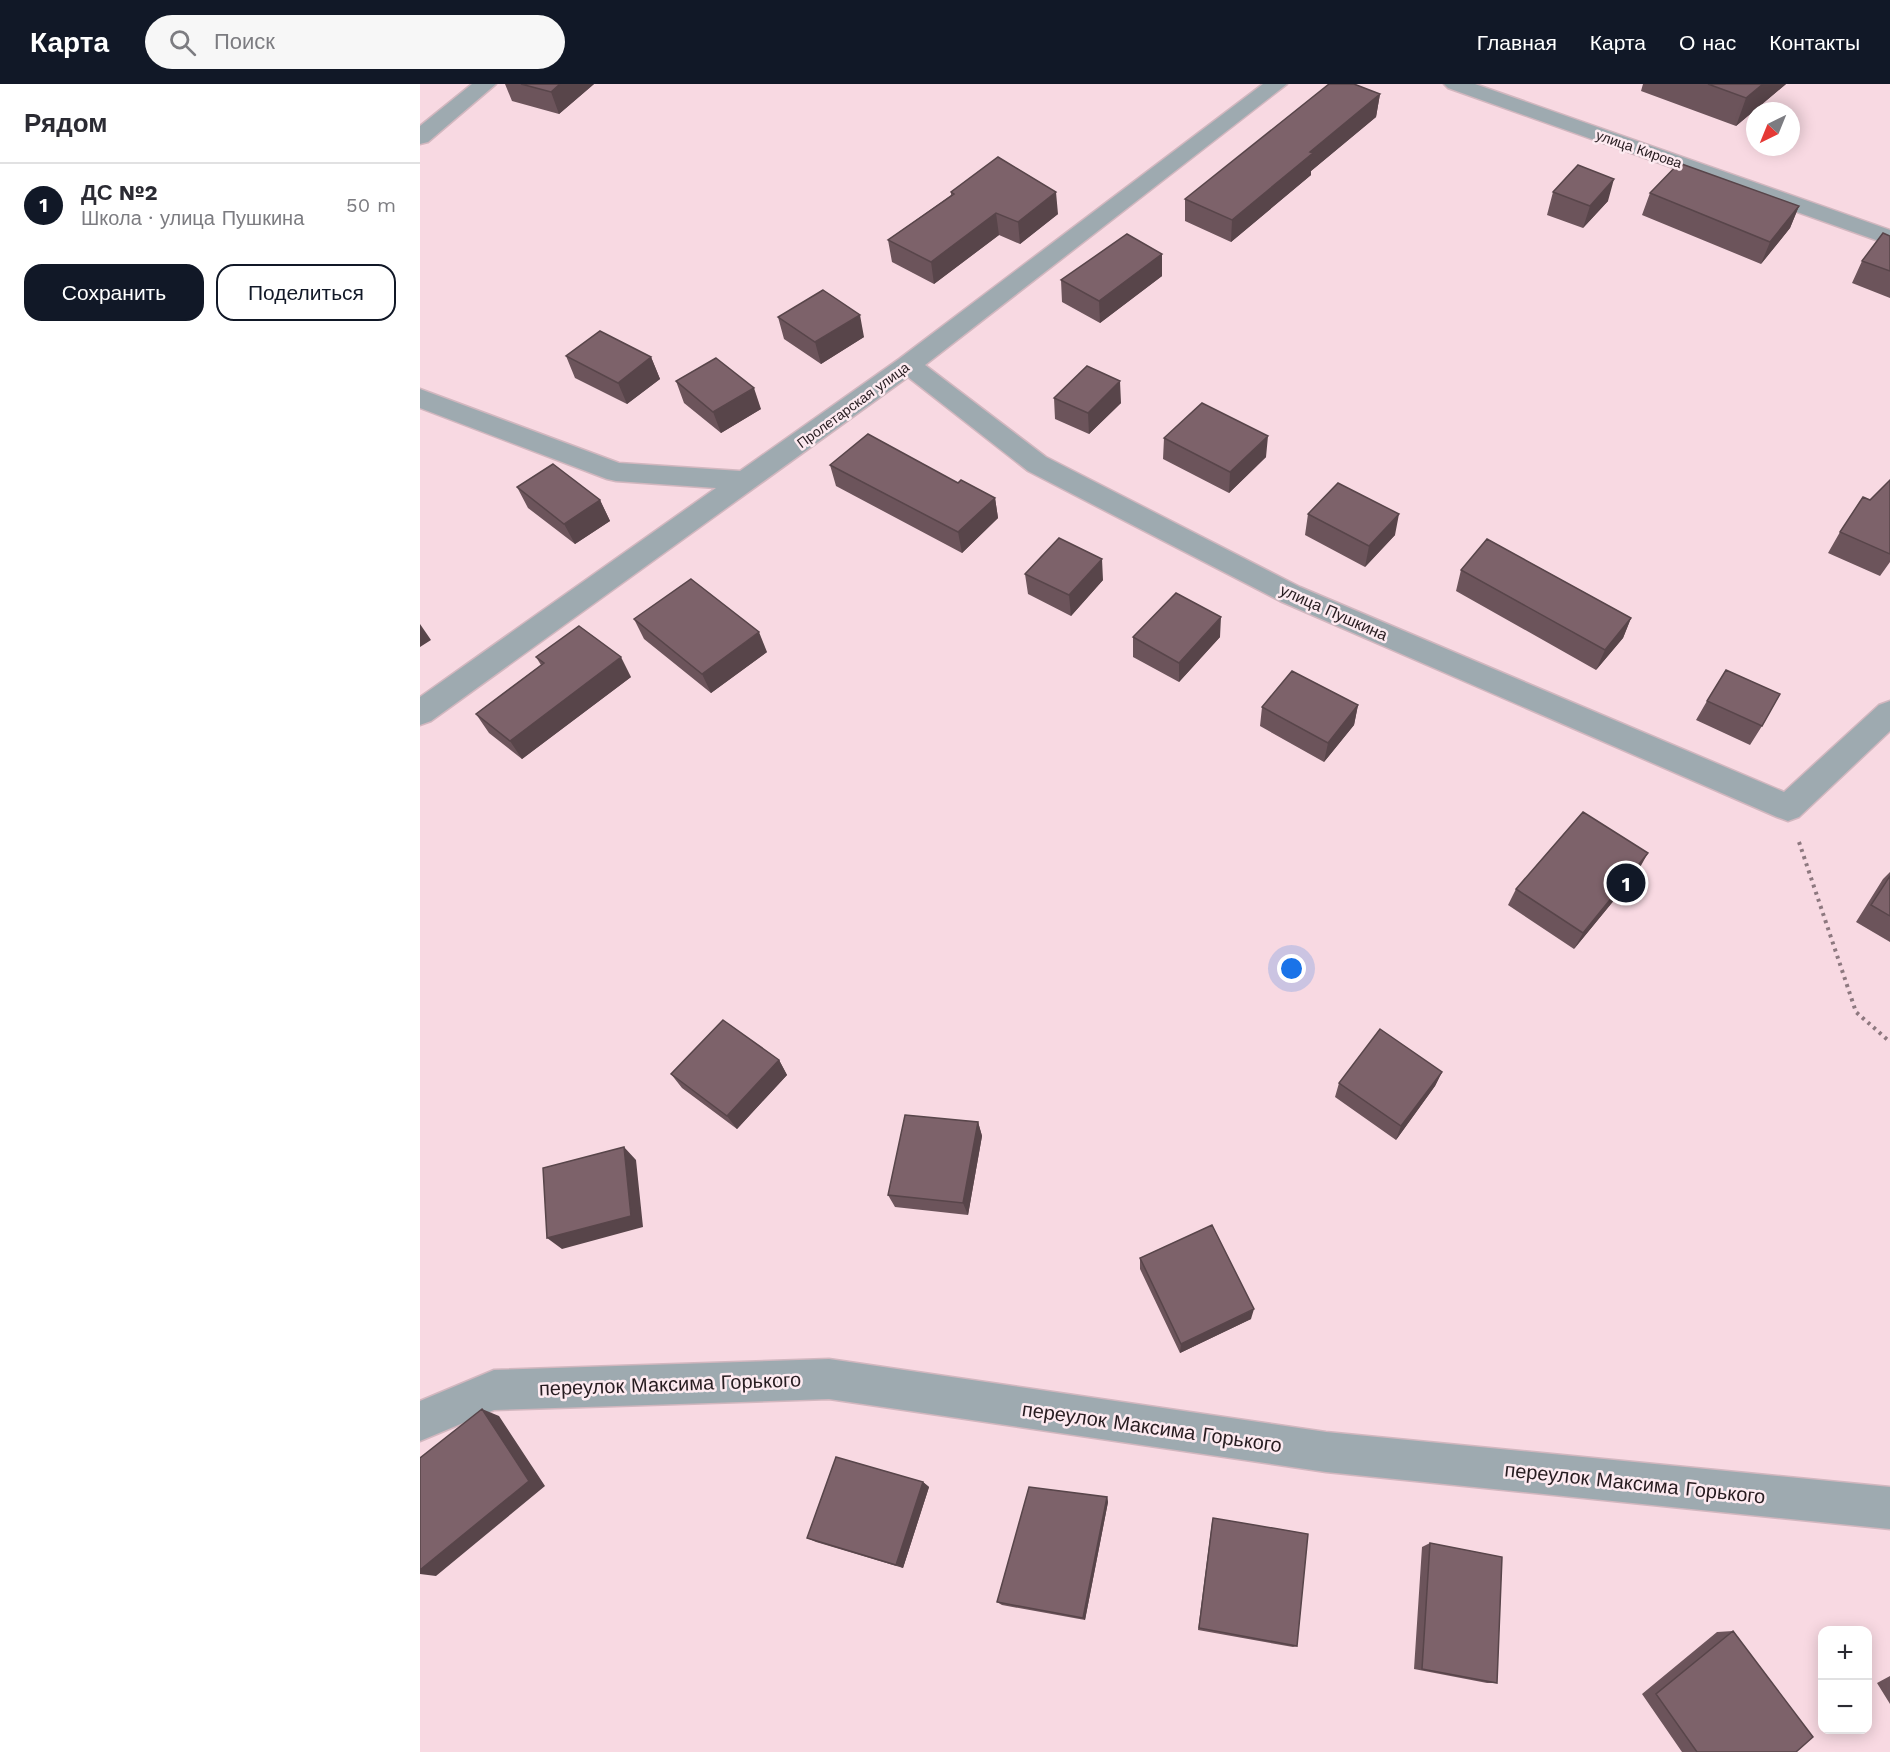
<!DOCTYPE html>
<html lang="ru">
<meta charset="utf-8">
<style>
:root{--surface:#fff;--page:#f7f7f7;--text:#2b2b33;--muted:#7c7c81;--line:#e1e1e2;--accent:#111827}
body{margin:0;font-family:"Work Sans",sans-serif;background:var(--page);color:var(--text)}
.controls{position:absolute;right:18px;bottom:18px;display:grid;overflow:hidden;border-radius:12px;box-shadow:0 3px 15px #0003}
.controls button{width:54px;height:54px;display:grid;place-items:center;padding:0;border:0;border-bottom:2px solid var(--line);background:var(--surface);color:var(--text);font:30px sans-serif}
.compass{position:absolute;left:1326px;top:18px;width:54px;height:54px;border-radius:50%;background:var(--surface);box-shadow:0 3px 15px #0003;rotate:223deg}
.you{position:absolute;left:872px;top:885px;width:21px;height:21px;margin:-15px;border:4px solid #fff;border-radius:50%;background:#1a73e8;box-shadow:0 0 0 9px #1a73e833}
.badge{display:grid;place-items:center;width:39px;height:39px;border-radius:50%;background:var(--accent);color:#fff;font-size:20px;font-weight:700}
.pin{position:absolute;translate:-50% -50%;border:3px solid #fff;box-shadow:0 2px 6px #0006}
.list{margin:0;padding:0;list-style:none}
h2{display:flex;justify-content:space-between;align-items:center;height:78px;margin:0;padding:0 24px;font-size:26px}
h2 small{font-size:20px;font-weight:400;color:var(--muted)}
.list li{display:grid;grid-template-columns:39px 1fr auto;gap:18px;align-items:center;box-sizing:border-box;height:84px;padding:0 24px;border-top:2px solid var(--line)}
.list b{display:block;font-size:22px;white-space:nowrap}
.list p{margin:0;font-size:20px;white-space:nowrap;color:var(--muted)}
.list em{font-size:20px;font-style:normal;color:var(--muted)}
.actions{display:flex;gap:12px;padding:18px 24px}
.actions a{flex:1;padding:14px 0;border:2px solid var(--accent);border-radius:18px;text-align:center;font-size:21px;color:var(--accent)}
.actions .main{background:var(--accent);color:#fff}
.icon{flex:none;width:33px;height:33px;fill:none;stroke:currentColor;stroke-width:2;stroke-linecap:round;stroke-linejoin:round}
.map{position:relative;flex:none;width:1470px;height:1668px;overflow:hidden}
header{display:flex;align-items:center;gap:36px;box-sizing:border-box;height:84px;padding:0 30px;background:var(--accent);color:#fff}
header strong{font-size:28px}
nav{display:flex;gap:33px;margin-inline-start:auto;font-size:21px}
.search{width:420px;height:54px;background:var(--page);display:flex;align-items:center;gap:15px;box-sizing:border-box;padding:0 21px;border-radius:33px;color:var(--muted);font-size:22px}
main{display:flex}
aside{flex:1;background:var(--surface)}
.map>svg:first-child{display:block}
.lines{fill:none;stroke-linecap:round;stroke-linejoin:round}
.minor-casing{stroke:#d2b7bf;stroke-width:3}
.path{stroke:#8d787f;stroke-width:4;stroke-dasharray:3 4.5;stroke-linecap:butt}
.minor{fill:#9eaab0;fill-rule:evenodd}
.wall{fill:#6c545b}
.shaded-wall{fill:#58454a}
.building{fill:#7d626a;stroke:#58454a;stroke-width:1.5}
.labels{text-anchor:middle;stroke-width:5;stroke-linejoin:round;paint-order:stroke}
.far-street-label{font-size:14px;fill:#271c20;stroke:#fdeaf0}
.street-label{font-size:16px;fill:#271c20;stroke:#fdeaf0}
.near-street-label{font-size:20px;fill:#271c20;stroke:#fdeaf0}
</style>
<header>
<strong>Карта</strong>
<div class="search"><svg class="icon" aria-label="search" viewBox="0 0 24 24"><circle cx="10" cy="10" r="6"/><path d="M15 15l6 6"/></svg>Поиск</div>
<nav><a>Главная</a><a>Карта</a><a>О нас</a><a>Контакты</a></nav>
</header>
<main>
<aside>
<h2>Рядом<small></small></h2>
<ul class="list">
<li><span class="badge">1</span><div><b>ДС №2</b><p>Школа · улица Пушкина</p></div><em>50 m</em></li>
</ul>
<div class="actions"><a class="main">Сохранить</a><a>Поделиться</a></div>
</aside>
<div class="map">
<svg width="1470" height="1668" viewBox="0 0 1470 1668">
<rect width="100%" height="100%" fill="#f8d9e2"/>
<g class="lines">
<defs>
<path id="minor" d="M52 0H76L8 58 0 60V42Z
M843 0H867L505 281 626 373 880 503 1364 708 1459 621 1470 617V647L1379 733 1368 737 1357 733 860 517 608 387 488 293 11 637 0 641V613L296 404 196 397 187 395 0 324V305L199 379 320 387 479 275Z
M1024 0H1055L1470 146V161L1028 4Z
M409 1275 906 1348 1470 1403V1445L906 1388 409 1315 74 1326 0 1357V1317L74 1286Z"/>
</defs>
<use href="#minor" class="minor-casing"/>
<path class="path" d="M1379 758 1436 928 1470 958"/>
<use href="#minor" class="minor"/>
</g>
<path class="wall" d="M85 0H174L139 30 92 17Z
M1223 0H1366L1316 42 1221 7Z
M960 10 956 33 891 87V91L811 158 765 137V115Z
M531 108 638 130 600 160 579 151 514 200 472 178 468 156 531 111Z
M1133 108 1188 117 1163 144 1127 131Z
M1230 109 1379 122 1370 144 1341 180 1222 131Z
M1470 152V214L1432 199 1442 177Z
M742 170V192L680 239 642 218 641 196Z
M358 233 444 253 401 280 364 255Z
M146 272 231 273 240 295 207 320 155 294Z
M256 297 341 325 301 349 264 319Z
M634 314 701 319 669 350 635 335Z
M744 354 846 373 809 409 743 375Z
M410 381 575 414 578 434 542 469 416 402Z
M1470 396V478L1460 492 1408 469 1420 448Z
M97 403 180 416 190 437 155 460 108 424Z
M888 430 975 451 945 483 885 451Z
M1041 486 1211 534 1203 554 1176 586 1036 507Z
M605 490 683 496 651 532 608 510Z
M214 535 347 568 291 609 224 555Z
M713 553H800L759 598 713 573Z
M116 573 211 593 102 675 69 649 56 630 121 581Z
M1287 617 1342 642 1330 661 1276 636Z
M938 621 934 641 904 678 840 642 842 623Z
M1218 787 1154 865 1088 821 1096 805Z
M1470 788V858L1436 838 1463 795Z
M359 976 367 991 317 1045 262 1004 251 990Z
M1022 988 1015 1002 976 1056 915 1013 919 999Z
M558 1038 562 1052 548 1131 475 1123 468 1111Z
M720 1174 831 1235 760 1269 720 1185Z
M503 1398 509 1403 483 1484 396 1458 387 1454Z
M687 1413 688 1418 665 1536 582 1521 577 1518Z
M793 1434 877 1562 873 1563 778 1546 792 1438Z
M1010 1459 1077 1599H1067L994 1585 1002 1463Z
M1313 1547 1376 1668H1262L1222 1610 1297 1548Z
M1470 1592V1620L1457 1599Z"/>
<path class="shaded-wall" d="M140 0H174L139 30 131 8Z
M1343 0H1366L1316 42 1326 14Z
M960 10 956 33 891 87V91L811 158 812 136 890 68Z
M1194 95 1188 117 1163 144 1170 122Z
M636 108 638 130 600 160 598 138Z
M1379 122 1370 144 1341 180 1350 158Z
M576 129 579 151 514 200 511 178Z
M742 170V192L680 239 679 217Z
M440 231 444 253 401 280 395 258Z
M231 273 240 295 207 320 198 299Z
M700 297 701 319 669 350 668 329Z
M334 304 341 325 301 349 293 328Z
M848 352 846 373 809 409 810 388Z
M575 414 578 434 542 469 538 448Z
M180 416 190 437 155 460 144 440Z
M979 430 975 451 945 483 949 462Z
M682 475 683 496 651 532 649 511Z
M801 533 800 553 759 598V579Z
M1211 534 1203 554 1176 586 1185 566Z
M0 540 11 556 0 563Z
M339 548 347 568 291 609 282 590Z
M201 573 211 593 102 675 90 657Z
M938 621 934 641 904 678 908 659Z
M1228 769 1218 787 1154 865 1163 849Z
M359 976 367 991 317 1045 307 1032Z
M1022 988 1015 1002 976 1056 981 1042Z
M558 1038 562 1052 548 1131 543 1119Z
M204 1063 216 1076 223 1143 142 1165 127 1154Z
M834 1225 831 1235 760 1269 761 1260Z
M62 1325 79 1332 125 1402 16 1492 0 1490V1486Z
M503 1398 509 1403 483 1484 476 1481Z
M687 1413 688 1418 665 1536 663 1534Z"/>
<path class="building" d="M101 0H140L131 8Z
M909 0H934L960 10 890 68 893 69 812 136 765 115Z
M1288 0H1343L1326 14Z
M578 73 636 108 598 138 576 129 511 178 468 156 534 110 531 108Z
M1259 79 1379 122 1350 158 1230 109Z
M1158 81 1194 95 1170 122 1133 108Z
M1463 149 1470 152V187L1442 177Z
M707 150 742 170 679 217 641 196Z
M403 206 440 231 395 258 358 233Z
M180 247 231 273 198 299 146 272Z
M296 274 334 304 293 328 256 297Z
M667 282 700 297 668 329 634 314Z
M782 319 848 352 810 388 744 354Z
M448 350 538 399 541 396 575 414 538 448 410 381Z
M133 380 180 416 144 440 97 403Z
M1470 396V470L1420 448 1443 413 1450 416Z
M918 399 979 430 949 462 888 430Z
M639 454 682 475 649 511 605 490Z
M1067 455 1211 534 1185 566 1041 486Z
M271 495 339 548 282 590 214 535Z
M756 509 801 533 759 579 713 553Z
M159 542 201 573 90 657 56 630 124 579 116 573Z
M1306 586 1360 610 1342 642 1287 617Z
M872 587 938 621 908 659 842 623Z
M1163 728 1228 769 1163 849 1096 805Z
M1470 792V832L1451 821Z
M303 936 359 976 307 1032 251 990Z
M960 945 1022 988 981 1042 919 999Z
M485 1031 558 1038 543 1119 468 1111Z
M204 1063 211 1132 127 1154 123 1084Z
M792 1141 834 1225 761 1260 720 1174Z
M62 1325 109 1397 0 1486V1374Z
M416 1373 503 1398 476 1481 387 1454Z
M609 1403 687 1413 663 1534 577 1518Z
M793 1434 888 1450 877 1562 779 1544Z
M1010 1459 1082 1473 1077 1599 1002 1585Z
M1313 1547 1393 1653 1376 1668H1277L1236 1610Z"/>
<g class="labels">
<g class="far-street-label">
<text transform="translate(1219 65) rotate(19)" y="5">улица Кирова</text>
<text transform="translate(433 321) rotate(-36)" y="5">Пролетарская улица</text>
</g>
<g class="street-label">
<text transform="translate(914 528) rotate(24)" y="6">улица Пушкина</text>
</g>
<g class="near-street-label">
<text transform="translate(250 1300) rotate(-2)" y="7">переулок Максима Горького</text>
<text transform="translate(732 1343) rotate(8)" y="7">переулок Максима Горького</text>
<text transform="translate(1215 1399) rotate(6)" y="7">переулок Максима Горького</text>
</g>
</g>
</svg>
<div class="controls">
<button>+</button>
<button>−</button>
</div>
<svg class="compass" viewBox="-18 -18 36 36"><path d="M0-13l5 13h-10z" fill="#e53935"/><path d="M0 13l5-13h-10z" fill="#7c7c81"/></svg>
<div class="you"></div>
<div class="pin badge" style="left:1206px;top:799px">1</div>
</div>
</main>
